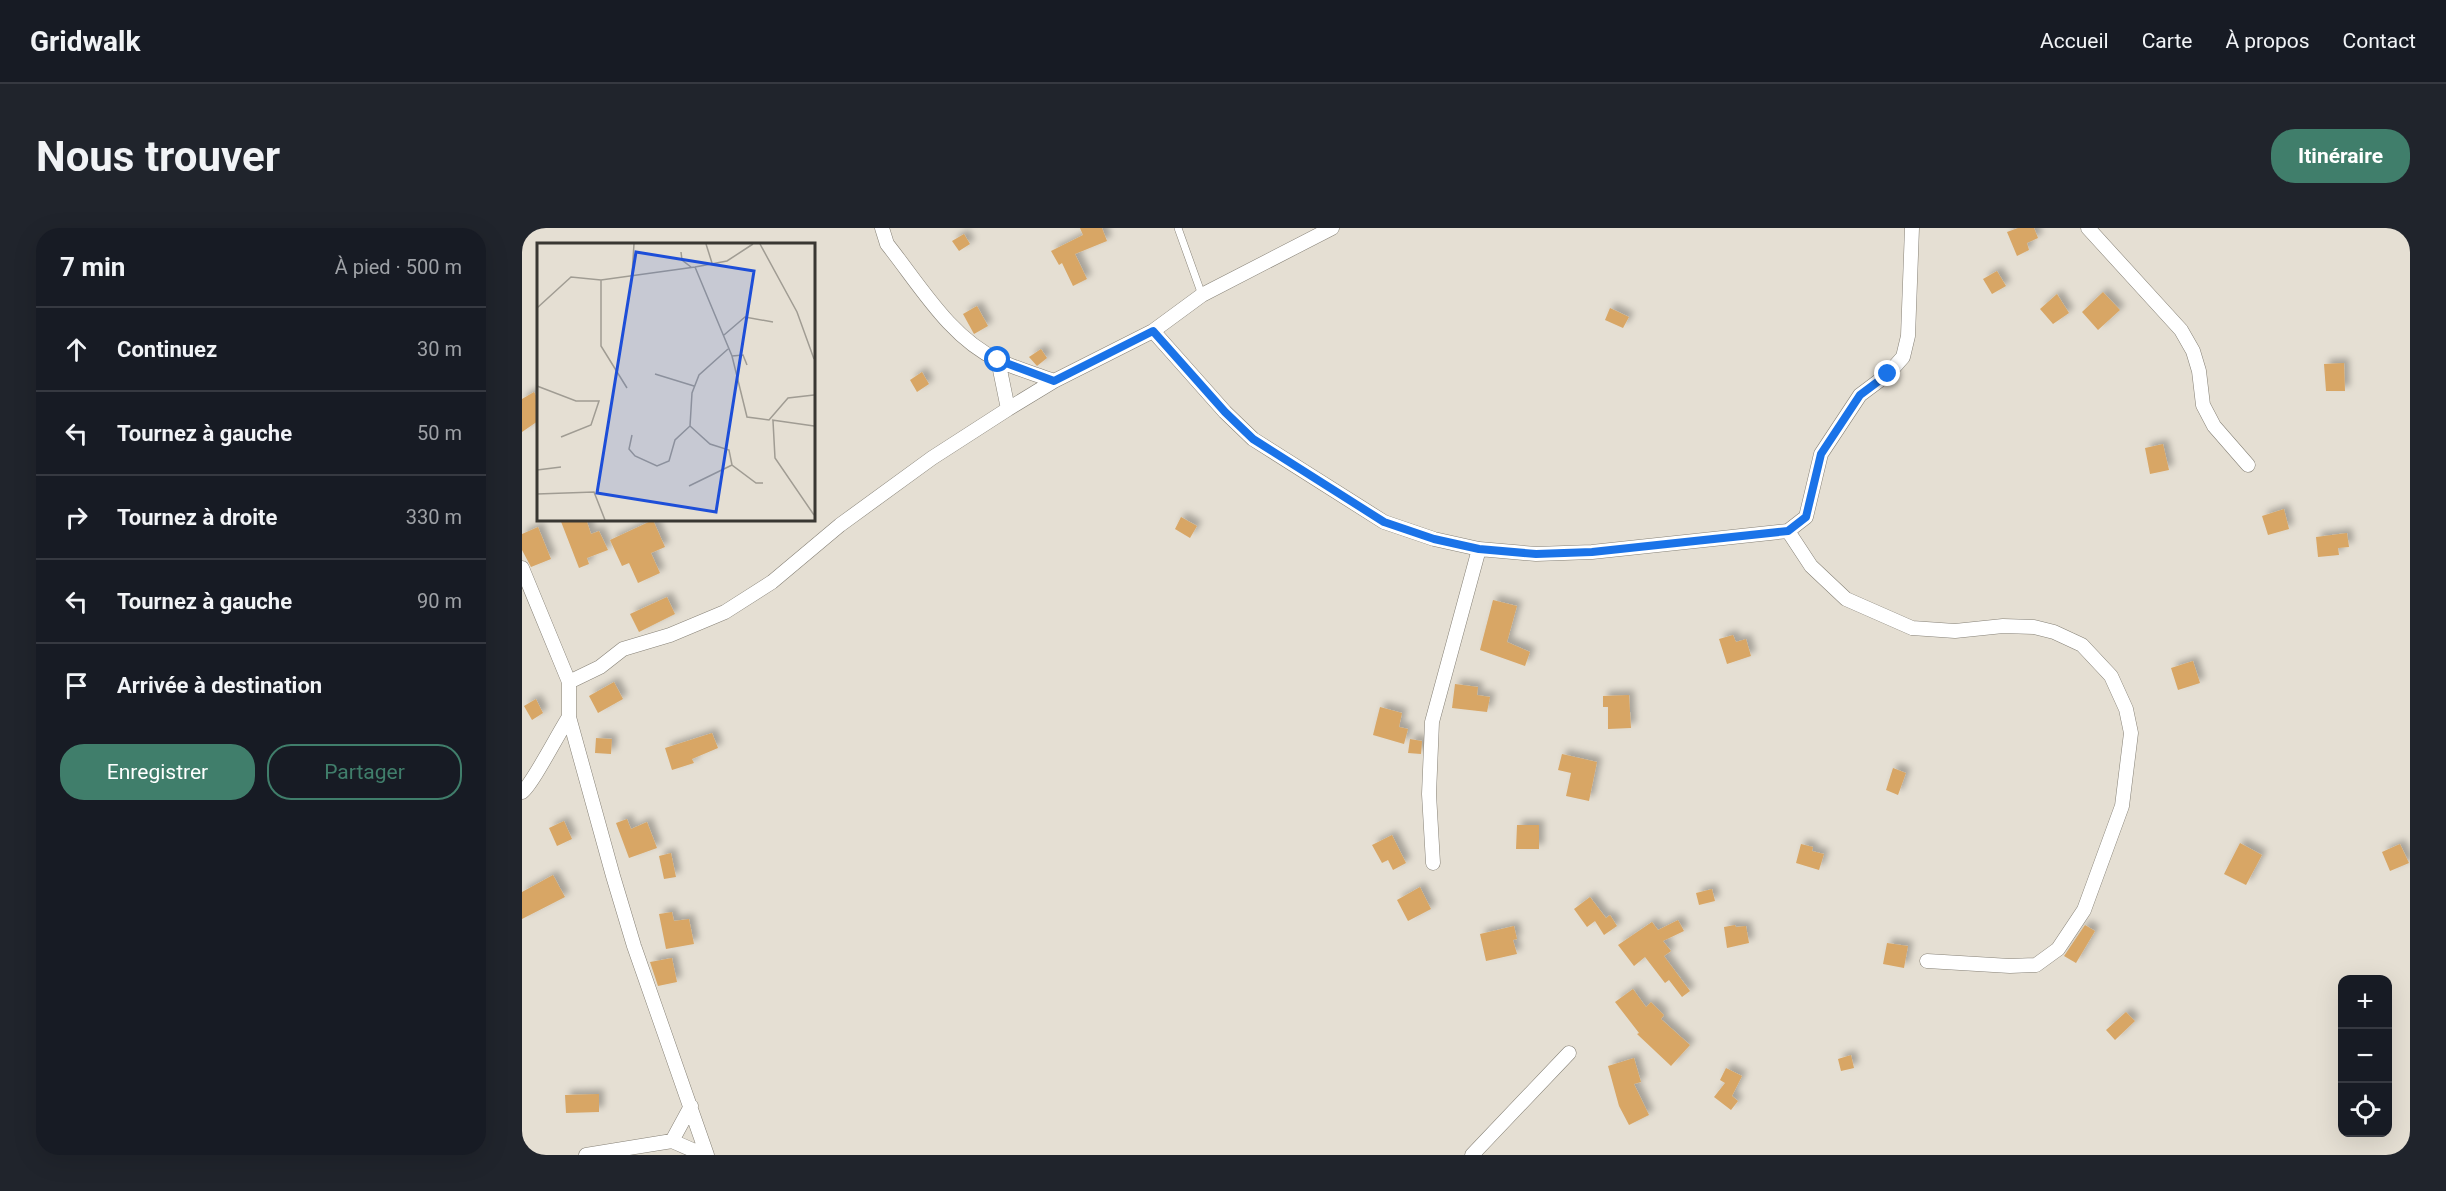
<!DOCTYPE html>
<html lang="fr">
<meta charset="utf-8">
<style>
:root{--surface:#171b24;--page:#20242c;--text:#f1f3f6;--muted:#9ea1a6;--line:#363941;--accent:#407e6b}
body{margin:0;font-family:Roboto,sans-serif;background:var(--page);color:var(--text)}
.controls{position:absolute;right:18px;bottom:18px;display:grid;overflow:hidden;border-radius:12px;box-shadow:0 6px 24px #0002}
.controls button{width:54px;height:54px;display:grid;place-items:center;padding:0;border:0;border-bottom:2px solid var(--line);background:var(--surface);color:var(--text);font:30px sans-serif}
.stop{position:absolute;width:18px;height:18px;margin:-14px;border:4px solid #1a73e8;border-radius:50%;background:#fff}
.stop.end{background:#1a73e8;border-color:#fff;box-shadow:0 2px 6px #0008}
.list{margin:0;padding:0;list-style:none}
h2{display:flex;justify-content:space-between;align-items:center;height:78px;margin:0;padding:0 24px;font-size:26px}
h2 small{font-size:20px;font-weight:400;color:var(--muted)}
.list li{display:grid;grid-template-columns:39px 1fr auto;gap:18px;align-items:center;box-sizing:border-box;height:84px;padding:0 24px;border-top:2px solid var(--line)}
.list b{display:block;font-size:22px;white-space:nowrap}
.list em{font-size:20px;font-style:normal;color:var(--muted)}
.actions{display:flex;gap:12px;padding:18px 24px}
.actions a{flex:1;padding:14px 0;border:2px solid var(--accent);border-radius:24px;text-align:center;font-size:21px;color:var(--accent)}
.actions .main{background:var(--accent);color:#fff}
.icon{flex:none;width:33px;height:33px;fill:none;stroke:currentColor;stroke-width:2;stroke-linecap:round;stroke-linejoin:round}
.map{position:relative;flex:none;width:1888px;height:927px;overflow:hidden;border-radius:24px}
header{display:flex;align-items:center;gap:36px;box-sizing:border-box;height:84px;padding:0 30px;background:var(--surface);border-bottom:2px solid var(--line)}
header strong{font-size:28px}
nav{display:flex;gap:33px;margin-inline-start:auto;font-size:21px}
.intro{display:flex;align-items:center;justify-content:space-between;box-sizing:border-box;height:144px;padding:0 36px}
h1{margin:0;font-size:42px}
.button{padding:15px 27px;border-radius:24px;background:var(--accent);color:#fff;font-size:21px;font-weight:700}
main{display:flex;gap:36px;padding:0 36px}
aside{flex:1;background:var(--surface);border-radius:24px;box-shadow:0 6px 24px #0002}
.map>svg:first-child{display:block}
.building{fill:#d8a665;filter:url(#shadow)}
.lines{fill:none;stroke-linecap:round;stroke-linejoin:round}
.service-casing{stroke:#868176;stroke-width:8}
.minor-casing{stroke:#868176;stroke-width:15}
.service{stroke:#fff;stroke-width:7}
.minor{stroke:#fff;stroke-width:14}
.route{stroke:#1a73e8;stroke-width:8}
.inset-road{fill:none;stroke:#a09c93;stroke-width:1.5}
.view{fill:#1d4ed8;fill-opacity:0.15;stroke:#1d4ed8;stroke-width:3}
.inset-edge{fill:none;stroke:#393732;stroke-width:3}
</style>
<header>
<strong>Gridwalk</strong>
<nav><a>Accueil</a><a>Carte</a><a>À propos</a><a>Contact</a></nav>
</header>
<div class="intro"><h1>Nous trouver</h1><a class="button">Itinéraire</a></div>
<main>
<aside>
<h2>7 min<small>À pied · 500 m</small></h2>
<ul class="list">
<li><svg class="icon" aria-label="ahead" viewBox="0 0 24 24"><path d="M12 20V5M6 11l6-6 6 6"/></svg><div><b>Continuez</b></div><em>30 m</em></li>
<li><svg class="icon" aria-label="left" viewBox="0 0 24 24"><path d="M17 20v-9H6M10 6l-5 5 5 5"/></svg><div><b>Tournez à gauche</b></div><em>50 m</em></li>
<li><svg class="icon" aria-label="right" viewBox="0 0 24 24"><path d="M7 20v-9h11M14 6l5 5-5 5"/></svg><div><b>Tournez à droite</b></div><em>330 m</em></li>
<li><svg class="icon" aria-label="left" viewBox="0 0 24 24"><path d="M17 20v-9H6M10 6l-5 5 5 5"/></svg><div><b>Tournez à gauche</b></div><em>90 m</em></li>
<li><svg class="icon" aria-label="arrive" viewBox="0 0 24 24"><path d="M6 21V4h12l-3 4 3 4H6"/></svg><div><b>Arrivée à destination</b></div></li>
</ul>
<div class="actions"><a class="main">Enregistrer</a><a>Partager</a></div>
</aside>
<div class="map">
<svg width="1888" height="927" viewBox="0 0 1888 927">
<defs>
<filter id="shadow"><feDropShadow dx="5" dy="-5" stdDeviation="3" flood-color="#0004"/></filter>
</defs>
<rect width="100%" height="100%" fill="#e5dfd3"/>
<path class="building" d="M558 0H580L585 13 553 26 565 51 551 58 540 35 537 37 529 23 561 7Z
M1496 0H1512L1516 10 1505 15 1507 22 1495 28 1485 4Z
M442 6 448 16 437 23 430 13Z
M1475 43 1484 58 1470 66 1461 51Z
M1581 64 1598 82 1576 102 1560 84Z
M1535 66 1547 85 1531 96 1518 81Z
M455 78 466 98 452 106 441 86Z
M1088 80 1107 89 1101 100 1083 92Z
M519 121 525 130 515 138 507 129Z
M1822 135 1823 163H1804L1802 136Z
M400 144 407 156 395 164 388 152Z
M12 164 16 171V193L0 204V171Z
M1641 216 1647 242 1628 246 1623 220Z
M1762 281 1767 301 1746 307 1740 288Z
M659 289 675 298 668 310 653 301Z
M38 291H64L69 306 77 303 86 322 65 330 67 336 57 340Z
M131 292 143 319 129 325 138 345 116 355 107 335 100 338 88 312Z
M16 299 29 331 9 339 0 322V306Z
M1825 305 1827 319 1816 320 1817 327 1796 329 1794 309Z
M145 369 153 386 117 404 108 386Z
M971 372 995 378 985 414 1008 424 1003 438 958 422Z
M1211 407 1214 414 1224 411 1229 428 1205 436 1197 411Z
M1671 433 1678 455 1656 462 1649 440Z
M92 454 101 471 76 485 67 468Z
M933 456 956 459 955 467 968 469 965 484 930 480Z
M1107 467 1109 500 1086 501V479H1081V468Z
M14 471 21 485 10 492 2 478Z
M858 479 880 485 877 499 886 501 882 516 851 507Z
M190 505 196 520 170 531 172 535 150 542 143 520Z
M74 510 90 511 89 526 73 525Z
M888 511 900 513 899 526 886 525Z
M1040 526 1075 534 1067 573 1044 568 1049 545 1036 542Z
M1371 540 1384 545 1376 567 1364 562Z
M105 591 109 601 125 594 135 620 107 630 94 595Z
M42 593 50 611 35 618 27 600Z
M995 597H1017V621H994Z
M870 607 884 635 871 642 866 632 860 635 850 617Z
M1718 615 1740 627 1724 657 1702 646Z
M1279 616 1291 619 1290 623 1302 626 1297 642 1274 635Z
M1878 616 1887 635 1868 643 1860 624Z
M149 625 154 649 142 651 137 628Z
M31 647 43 669 0 691V664Z
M898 659 909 681 886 693 875 672Z
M1190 661 1193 673 1177 677 1174 665Z
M1068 669 1084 690 1088 687 1095 698 1082 707 1073 693 1065 699 1052 681Z
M150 684 152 693 167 691 172 716 144 721 137 686Z
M1156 692 1162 703 1141 713 1149 723 1142 728 1168 763 1160 769 1147 752 1143 755 1123 729 1112 738 1096 717 1130 694 1136 702Z
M1213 697 1214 699 1224 698 1227 715 1205 720 1202 699Z
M1563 697 1573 703 1554 735 1542 728Z
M992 698 995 711 991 712 995 726 964 733 958 706Z
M1365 715 1386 718 1382 740 1361 736Z
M150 730 155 754 136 758 128 734Z
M1111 761 1124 779 1129 774 1142 787 1139 791 1168 817 1149 838 1115 806 1117 805 1093 774Z
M1604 784 1613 793 1593 812 1584 802Z
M1329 827 1332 840 1319 843 1316 831Z
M1112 830 1119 854 1112 856 1127 887 1107 897 1097 878 1086 838Z
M1204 840 1220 848 1210 868 1216 873 1209 882 1192 869 1203 855 1198 852Z
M77 866V884L44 885 43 867Z"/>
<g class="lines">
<defs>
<path id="service" d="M656 0 680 67"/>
<path id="minor" d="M360 0 365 16C397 56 428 110 476 132 494 141 514 146 532 153
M1566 0 1659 102 1671 123 1677 143 1681 177 1692 198 1726 237
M631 103 703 184 731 211 862 294 912 311 957 321 1014 326 1070 324 1266 303 1289 338 1324 371 1390 400 1433 403 1481 398 1512 399 1532 404 1560 417 1589 448 1604 481 1609 505 1600 578 1562 682 1536 721 1514 737 1488 738 1405 733
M476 132 486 181
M1266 303 1284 289 1299 226 1338 167 1366 146 1381 129 1386 108 1390 0
M0 340 47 454V489L91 648 112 718 185 927
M47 454 78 439 101 421 148 407 203 384 250 354 318 297 410 230 486 181 532 153 631 103 680 67 810 0
M0 564C10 557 37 504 47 489
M911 635 907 566 910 494 957 321
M150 913 169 878
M64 927 150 913 182 927
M950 927 1047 825"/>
</defs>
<use href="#service" class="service-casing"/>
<use href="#minor" class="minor-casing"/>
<use href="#service" class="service"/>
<use href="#minor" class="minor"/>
</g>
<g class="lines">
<path class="route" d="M476 132 532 153 631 103 703 184 731 211 862 294 912 311 957 321 1014 326 1070 324 1266 303 1284 289 1299 226 1338 167 1366 146"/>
</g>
<g transform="translate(15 15)">
<rect width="278" height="278" fill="#e5dfd3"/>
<path class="inset-road" d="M169 1 175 20M223 1 260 69 277 116M144 9 145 17 154 24M158 24 195 113 210 174 232 177 251 155 277 152M95 32 97 1M64 37V103L90 145M0 65 34 34 64 37 158 24 190 18 216 1M187 92 208 74 236 79M195 113 206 112 210 122M118 131 157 143M0 143 39 158H62L54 182 24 194M235 177 277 183M236 178 238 215 277 272M153 183 173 201 192 207 195 222 219 240H226M95 192 92 206 98 213 120 223 132 218 138 197 153 183 155 150 162 132 191 106M0 227 24 224M152 243 195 222M0 251 57 249 68 277"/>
<path class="view" d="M99 9 217 28 179 269 60 250Z"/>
<rect width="278" height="278" class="inset-edge"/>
</g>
</svg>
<div class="controls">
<button>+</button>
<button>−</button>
<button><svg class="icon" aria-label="locate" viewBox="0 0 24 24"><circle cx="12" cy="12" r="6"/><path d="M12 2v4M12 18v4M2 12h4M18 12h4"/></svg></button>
</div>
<div class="stop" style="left:476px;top:132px"></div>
<div class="stop end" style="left:1366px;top:146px"></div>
</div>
</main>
